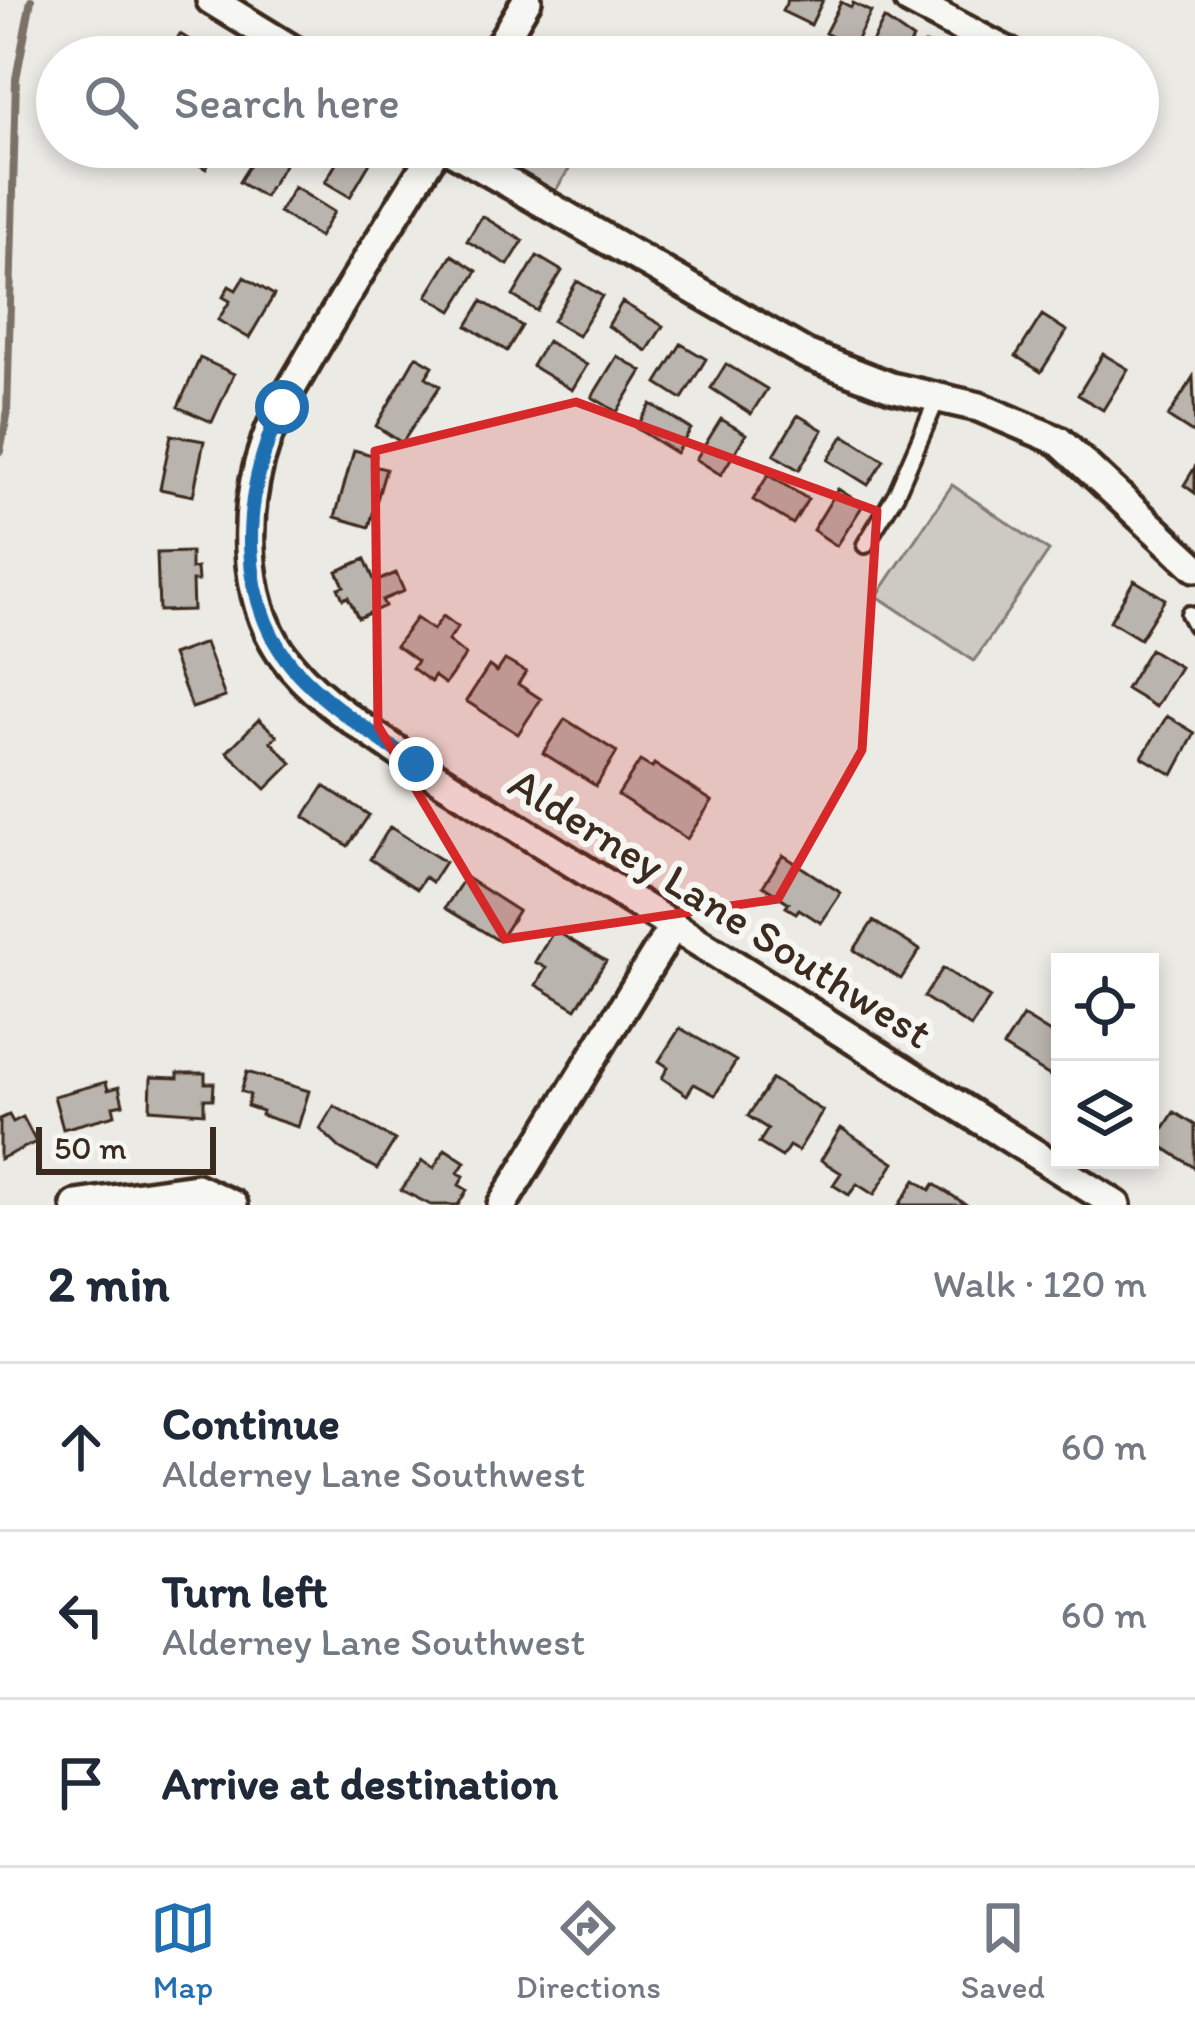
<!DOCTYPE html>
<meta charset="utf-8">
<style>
:root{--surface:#fff;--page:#f2f2f3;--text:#1f2937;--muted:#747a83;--line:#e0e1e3;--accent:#1f6fb2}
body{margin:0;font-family:Itim,sans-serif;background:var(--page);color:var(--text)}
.controls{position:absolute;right:36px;bottom:36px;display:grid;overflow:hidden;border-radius:0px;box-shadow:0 6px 18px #0003}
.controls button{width:108px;height:108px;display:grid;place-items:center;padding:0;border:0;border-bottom:3px solid var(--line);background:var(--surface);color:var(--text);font:60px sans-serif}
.scale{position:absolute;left:36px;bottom:30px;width:180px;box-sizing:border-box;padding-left:12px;border:6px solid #3b2a1e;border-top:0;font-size:33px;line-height:42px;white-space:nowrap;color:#3b2a1e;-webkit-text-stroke:9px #f6f6f2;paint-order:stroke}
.stop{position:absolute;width:36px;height:36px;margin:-27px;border:9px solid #1f6fb2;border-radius:50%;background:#fff}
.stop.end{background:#1f6fb2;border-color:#fff;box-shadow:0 3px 12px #0008}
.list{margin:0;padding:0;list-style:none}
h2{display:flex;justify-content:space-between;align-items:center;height:156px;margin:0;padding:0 48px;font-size:51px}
h2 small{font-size:39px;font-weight:400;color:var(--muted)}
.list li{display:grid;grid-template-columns:78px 1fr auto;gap:36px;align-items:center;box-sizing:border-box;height:168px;padding:0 48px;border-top:3px solid var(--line)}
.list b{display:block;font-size:45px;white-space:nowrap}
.list p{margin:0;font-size:39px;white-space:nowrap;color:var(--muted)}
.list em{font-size:39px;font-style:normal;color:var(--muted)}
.icon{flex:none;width:66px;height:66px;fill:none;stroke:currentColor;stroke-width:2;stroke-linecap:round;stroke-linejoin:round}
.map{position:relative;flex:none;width:1195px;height:1205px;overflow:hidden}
.search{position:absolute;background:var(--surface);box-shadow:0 6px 18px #0003;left:36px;right:36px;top:36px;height:132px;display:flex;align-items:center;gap:30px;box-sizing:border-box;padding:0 42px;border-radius:66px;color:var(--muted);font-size:45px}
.sheet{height:660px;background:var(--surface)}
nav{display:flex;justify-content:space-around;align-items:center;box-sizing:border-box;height:168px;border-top:3px solid var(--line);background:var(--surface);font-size:33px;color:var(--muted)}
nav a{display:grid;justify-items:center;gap:6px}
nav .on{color:var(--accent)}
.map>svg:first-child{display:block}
.green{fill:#cdcac4;stroke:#847a71;stroke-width:3}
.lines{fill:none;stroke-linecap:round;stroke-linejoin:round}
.stream{stroke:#7c7167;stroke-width:8}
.building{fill:#bab4ae;stroke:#3b2a1e;stroke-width:3}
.service-casing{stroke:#3b2a1e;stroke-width:22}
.minor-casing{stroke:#3b2a1e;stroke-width:36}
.service{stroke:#f6f6f2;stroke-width:14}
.minor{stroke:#f6f6f2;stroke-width:27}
.route{stroke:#1f6fb2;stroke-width:15}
.marked{fill:#d62828;fill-opacity:0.2;stroke:#d62828;stroke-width:9;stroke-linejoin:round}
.labels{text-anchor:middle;stroke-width:12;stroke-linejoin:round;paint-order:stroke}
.street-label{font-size:45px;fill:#3b2a1e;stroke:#f6f6f2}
</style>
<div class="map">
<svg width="1195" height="1205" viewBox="0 0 1195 1205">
<rect width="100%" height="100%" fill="#ebeae5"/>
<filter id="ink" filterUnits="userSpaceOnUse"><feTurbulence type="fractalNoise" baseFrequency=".00833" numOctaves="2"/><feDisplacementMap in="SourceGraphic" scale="24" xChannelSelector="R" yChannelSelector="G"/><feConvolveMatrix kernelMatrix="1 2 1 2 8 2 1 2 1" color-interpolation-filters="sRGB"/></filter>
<g filter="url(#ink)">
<path class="green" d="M502 147H541L571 166 554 193 496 156Z
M952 485 1049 551 974 661 877 596Z"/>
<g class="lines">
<path class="stream" d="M0 451 7 416 16 79 31 0"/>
</g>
<path class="building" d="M788 0H823L811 25 782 11Z
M841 2 851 7 853 3 871 12 853 47 825 33Z
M884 19 913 39 904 57 865 56Z
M180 34 218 57H166Z
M925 44 944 48 942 52 952 57H918Z
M170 147H218L206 169Z
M261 147H273L289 157 264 197 239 182Z
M346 147H359L374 156 350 197 325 182Z
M1051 147H1092L1082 167 1049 151Z
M294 187 334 212 319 237 279 212Z
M482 216 523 241 508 265 467 241Z
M452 255 477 271 452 311 427 296Z
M537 256 562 271 537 311 513 296Z
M244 277 274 295 249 338 218 320 230 301 223 297 229 286 236 290Z
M577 281 602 296 578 336 553 321Z
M482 301 522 326 507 351 467 326Z
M622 302 663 326 647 351 608 326Z
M1042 315 1067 331 1041 372 1016 356Z
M547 341 587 365 572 390 532 366Z
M681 344 706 359 682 399 657 383Z
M1103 354 1128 369 1103 410 1078 395Z
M416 356 433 366 426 377 440 386 402 443 376 426Z
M617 356 642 371 617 412 592 397Z
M200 358 234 374 212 422 178 407Z
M726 364 767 389 751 414 711 388Z
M1193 377 1195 429 1193 433 1168 417Z
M651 404 691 429 676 453 636 428Z
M798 415 823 430 799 470 774 455Z
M721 419 746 434 721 475 696 459Z
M171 435 204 441 193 496 160 489Z
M844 435 884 460 868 485 828 460Z
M354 450 376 456 373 466 386 469 369 527 335 517Z
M1195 467V493L1184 485Z
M768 475 808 499 793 524 753 500Z
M838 489 863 505 837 546 813 530Z
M191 552V569L197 568 198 581H192L193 610 159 611 157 553Z
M365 559 375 582 396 573 404 591 382 600 385 606 358 618 348 597 343 599 338 588 344 586 337 571Z
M1134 580 1165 599 1140 639 1110 621Z
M443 616 458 627 448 641 466 655 445 684 434 676 431 682 412 668 417 661 396 646 416 618 433 630Z
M205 643 225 697 192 708 172 655Z
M1150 649 1180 667 1156 707 1126 689Z
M505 660 526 672 518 684 541 699 518 734 466 701 489 666 497 672Z
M1167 716 1195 733 1173 775 1142 757Z
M259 719 277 736 271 742 292 763 266 789 227 752Z
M565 719 617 752 596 786 543 753Z
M640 761 652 768 654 764 712 801 687 839 618 795Z
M324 786 369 815 348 846 304 817Z
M390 827 445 862 432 882 425 877 417 889 370 859Z
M783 855 841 893 821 923 799 909 796 913 786 907 789 903 763 886Z
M465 877 518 911 499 941 445 908Z
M873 921 920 950 901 979 854 950Z
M554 930 606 961 576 1009 536 985 546 968 535 962Z
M943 968 990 998 971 1027 924 997Z
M1023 1016 1060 1039V1060L1050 1076 1003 1047Z
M680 1028 736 1061 715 1095 694 1084 687 1095 662 1078 668 1067 659 1061Z
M247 1072 309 1091 298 1127 261 1115 262 1111 247 1106 250 1095 241 1091Z
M178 1073H205V1083H214L213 1099H204V1113L150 1109 151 1077 178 1078Z
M772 1079 823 1111 798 1151 789 1146 782 1157 759 1143 768 1129 748 1116Z
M106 1082 108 1090 119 1087 123 1104 113 1106 115 1115 63 1129 54 1096Z
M334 1106 395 1140 377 1169 340 1148 320 1129Z
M1174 1112 1195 1125V1168L1155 1142Z
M9 1115 13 1122 23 1117 36 1142 0 1159V1119Z
M841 1128 894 1163 874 1195 857 1184 849 1195 833 1185 841 1173 821 1160Z
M445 1149 465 1162 458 1173 464 1176 459 1185 467 1190 458 1205H431L401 1190 422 1161 434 1168Z
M915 1180 930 1190 934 1184 967 1205H899Z"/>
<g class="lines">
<defs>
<path id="service" d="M865 545 896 494 938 397
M1189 614 1195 625"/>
<path id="minor" d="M211 0 304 57
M909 0 1017 57
M493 57 527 0
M437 147C395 215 353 282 313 351 297 380 277 409 266 441 243 505 241 595 282 654 315 701 370 731 416 764L1116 1205
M446 147 806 354 891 387 979 407 1059 441 1195 567
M76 1205 196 1188 233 1205
M502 1205 672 928"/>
</defs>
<use href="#service" class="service-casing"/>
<use href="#minor" class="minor-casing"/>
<use href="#service" class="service"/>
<use href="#minor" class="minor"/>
</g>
</g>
<g class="lines" filter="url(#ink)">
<path class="route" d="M282 407C241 491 232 609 304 679 337 712 378 737 416 764"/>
</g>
<path class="marked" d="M576 402 877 511 862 750 778 899 505 939 378 726 375 451Z"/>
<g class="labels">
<g class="street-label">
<text transform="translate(721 907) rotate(32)" y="16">Alderney Lane Southwest</text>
</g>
</g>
</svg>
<div class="controls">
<button><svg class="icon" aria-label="locate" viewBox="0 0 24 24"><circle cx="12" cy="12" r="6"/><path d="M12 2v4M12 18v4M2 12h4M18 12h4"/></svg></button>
<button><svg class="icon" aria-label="layers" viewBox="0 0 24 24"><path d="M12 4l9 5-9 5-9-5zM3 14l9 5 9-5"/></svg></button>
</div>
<div class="scale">50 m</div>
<div class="stop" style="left:282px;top:407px"></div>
<div class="stop end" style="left:416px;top:764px"></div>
<div class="search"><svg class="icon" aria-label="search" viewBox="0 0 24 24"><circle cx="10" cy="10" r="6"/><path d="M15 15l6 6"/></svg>Search here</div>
</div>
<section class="sheet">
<h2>2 min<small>Walk · 120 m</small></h2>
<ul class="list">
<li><svg class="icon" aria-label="ahead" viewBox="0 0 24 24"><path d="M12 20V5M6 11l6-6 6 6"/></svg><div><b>Continue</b><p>Alderney Lane Southwest</p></div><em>60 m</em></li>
<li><svg class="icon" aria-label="left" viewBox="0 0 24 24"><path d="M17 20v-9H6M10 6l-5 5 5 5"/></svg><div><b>Turn left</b><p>Alderney Lane Southwest</p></div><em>60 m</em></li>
<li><svg class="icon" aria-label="arrive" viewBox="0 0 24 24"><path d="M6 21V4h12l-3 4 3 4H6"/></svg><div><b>Arrive at destination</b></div></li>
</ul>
</section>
<nav>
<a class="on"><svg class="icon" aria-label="map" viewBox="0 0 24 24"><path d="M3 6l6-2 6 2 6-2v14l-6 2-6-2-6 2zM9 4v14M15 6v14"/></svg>Map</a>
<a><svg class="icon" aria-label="directions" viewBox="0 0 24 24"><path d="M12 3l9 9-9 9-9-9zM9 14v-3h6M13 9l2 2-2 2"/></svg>Directions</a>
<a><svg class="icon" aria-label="saved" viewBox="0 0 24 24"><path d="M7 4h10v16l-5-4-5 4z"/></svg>Saved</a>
</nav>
